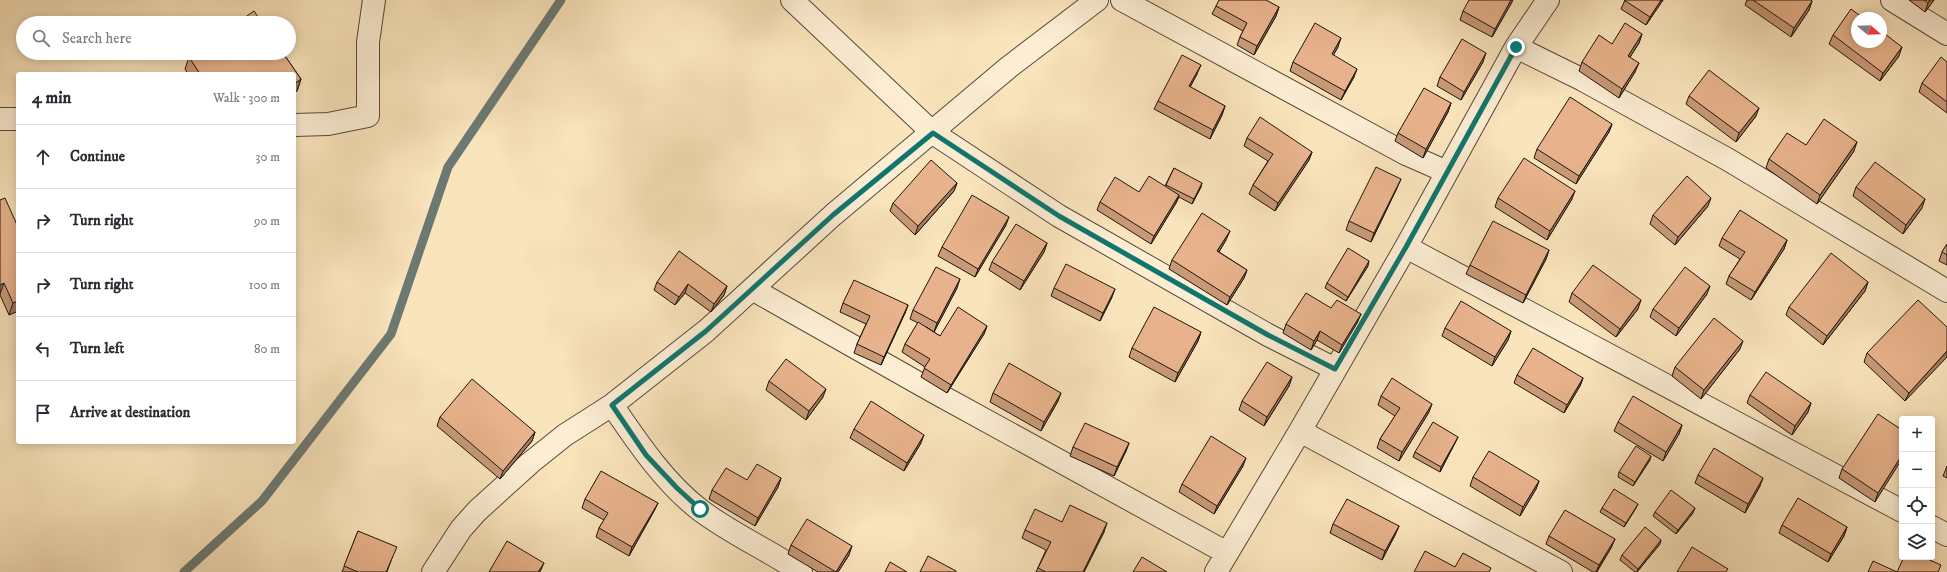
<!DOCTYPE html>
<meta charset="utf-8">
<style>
:root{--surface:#fff;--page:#f2f2f3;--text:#2b2b33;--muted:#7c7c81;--line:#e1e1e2}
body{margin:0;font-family:"IM FELL DW Pica",serif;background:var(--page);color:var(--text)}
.controls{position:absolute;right:12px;bottom:12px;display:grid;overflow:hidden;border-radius:4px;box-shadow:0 2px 10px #0003}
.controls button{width:36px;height:36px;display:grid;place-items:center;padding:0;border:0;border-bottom:1px solid var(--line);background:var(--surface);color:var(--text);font:20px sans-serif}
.compass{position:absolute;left:1851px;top:12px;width:36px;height:36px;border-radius:50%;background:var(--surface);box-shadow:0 2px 10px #0003;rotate:109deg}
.stop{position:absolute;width:12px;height:12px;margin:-9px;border:3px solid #0f766e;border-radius:50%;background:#fff}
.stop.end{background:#0f766e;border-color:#fff;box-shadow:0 1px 4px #0008}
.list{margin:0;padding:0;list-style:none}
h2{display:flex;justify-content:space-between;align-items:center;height:52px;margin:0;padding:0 16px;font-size:17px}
h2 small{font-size:13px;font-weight:400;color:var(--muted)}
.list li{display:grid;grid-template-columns:26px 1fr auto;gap:12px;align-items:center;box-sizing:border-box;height:64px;padding:0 16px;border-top:1px solid var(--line)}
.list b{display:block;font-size:15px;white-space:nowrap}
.list em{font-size:13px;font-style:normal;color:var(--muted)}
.icon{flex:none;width:22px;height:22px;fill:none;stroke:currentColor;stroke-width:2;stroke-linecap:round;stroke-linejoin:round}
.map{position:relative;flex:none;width:1947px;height:572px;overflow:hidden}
.search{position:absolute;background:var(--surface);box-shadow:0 2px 10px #0003;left:16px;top:16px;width:280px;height:44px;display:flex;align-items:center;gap:10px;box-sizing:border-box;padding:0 14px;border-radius:22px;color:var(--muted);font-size:15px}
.panel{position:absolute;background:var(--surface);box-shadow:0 2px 10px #0003;left:16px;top:72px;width:280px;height:372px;border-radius:4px}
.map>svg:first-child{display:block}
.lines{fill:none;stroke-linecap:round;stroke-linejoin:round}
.stream{stroke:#6c7973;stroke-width:9}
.minor-casing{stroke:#564839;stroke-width:24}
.minor{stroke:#fcedd3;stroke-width:22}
.wall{fill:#c89a78;stroke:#20140d}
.shaded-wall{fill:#a27d62;stroke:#20140d}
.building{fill:#e8b38c;stroke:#20140d}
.route{stroke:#0f766e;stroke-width:5}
</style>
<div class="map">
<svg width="1947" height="572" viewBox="0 0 1947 572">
<rect width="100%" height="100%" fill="#fae4bc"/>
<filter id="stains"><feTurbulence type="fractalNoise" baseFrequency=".005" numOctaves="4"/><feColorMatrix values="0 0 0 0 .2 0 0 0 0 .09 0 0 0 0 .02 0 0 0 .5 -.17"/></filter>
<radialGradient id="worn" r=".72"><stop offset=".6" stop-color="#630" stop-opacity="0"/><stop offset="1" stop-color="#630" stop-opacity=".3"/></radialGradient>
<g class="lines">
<path class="stream" d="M184 572 262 501 391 334 448 167 561 0"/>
<defs>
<path id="minor" d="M792 0 933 133 1059 216 1268 335 1335 369
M1122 0 1406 154 1447 172
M1892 0 1947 34
M1516 47 1583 80 1727 159 1947 291
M0 119H18
M294 125 328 124 368 116V42L374 0
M1406 247 1902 511
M752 289 934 392 1227 553
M612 405C638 443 664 482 700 510 732 534 768 550 801 572
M1300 431 1561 572
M1932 527 1947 535
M433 572 461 529 477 511 530 463 565 435 612 405 706 331 833 215 1009 67 1097 0
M1216 572 1300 431 1406 247 1516 47 1548 0"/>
</defs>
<use href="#minor" class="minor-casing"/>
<use href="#minor" class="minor"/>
</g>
<path class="wall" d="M1625 0H1663L1646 25 1621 9Z
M1747 0H1811L1812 1 1809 10 1791 37 1745 5Z
M1909 0H1934L1925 12Z
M1512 2 1492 37 1460 20 1463 11Z
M1216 6 1279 7 1276 16 1254 55 1237 45 1240 37 1243 31 1212 14Z
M1642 34 1639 43 1630 57 1635 72 1619 98 1579 71 1582 62 1612 44Z
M1833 35 1899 56 1880 81 1829 44Z
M1338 47 1333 55 1354 77 1341 100 1290 71 1293 62Z
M195 53H283L301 79 297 91 294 93V74H188L185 69 189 57Z
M1483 62 1461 100 1437 86 1440 77Z
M1947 62V113L1919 92 1922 83Z
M1197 74 1190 87 1225 106 1222 115 1210 139 1154 109 1158 101Z
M1689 96 1756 116 1736 142 1686 104Z
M1451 103 1448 112 1423 158 1395 141 1398 133Z
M1612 124 1609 132 1576 184 1534 158 1537 149Z
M1247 138 1312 152 1309 160 1275 211 1249 194 1253 185 1268 161 1244 146Z
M1806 145 1854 151 1817 204 1766 168 1769 159Z
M1174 168 1201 187 1192 204 1179 197 1176 203 1151 244 1097 210 1100 202 1165 186Z
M957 183 954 191 915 235 890 211 893 203Z
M1856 187 1922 208 1903 234 1853 196Z
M1397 188 1371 242 1346 230 1349 221Z
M1498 198 1572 199 1547 240 1495 207Z
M0 200 18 311 9 315 0 295Z
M1708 206 1675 245 1650 224 1653 215Z
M1006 225 975 277 938 256 942 247Z
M1722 238 1787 240 1784 249 1751 300 1726 284 1729 276 1740 259 1719 246Z
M1226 240 1219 252 1247 270 1244 278 1227 305 1169 269 1172 260Z
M1047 243 1044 252 1020 290 989 270 992 262Z
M1947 244V265L1939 261 1942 252Z
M1549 250 1546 259 1523 303 1466 274 1470 265Z
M1368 266 1346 301 1325 288 1327 283Z
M657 282 727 286 724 295 711 312 685 293 675 305 654 290Z
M1868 282 1865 291 1823 345 1786 315 1789 307Z
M957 288 934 332 926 327 940 336 987 326 984 334 947 393 921 377 925 367 902 352 905 344 918 323 910 319 913 310Z
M1054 288 1112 297 1100 321 1051 296Z
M1572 293 1638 309 1616 337 1569 302Z
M1707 294 1676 336 1650 317 1653 309Z
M843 303 908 305 905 313 881 365 854 353 857 344 866 324 840 312Z
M1331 308 1361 314 1357 323 1339 353 1317 340 1311 350 1283 333 1286 324Z
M1947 327 1905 401 1864 362 1867 353Z
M1445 328 1511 331 1508 340 1492 366 1442 336Z
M1201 332 1198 341 1175 382 1129 357 1132 348Z
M1740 349 1701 399 1672 376 1675 367Z
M1517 375 1583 378 1580 386 1564 413 1514 383Z
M1292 377 1289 386 1264 426 1239 410 1242 401Z
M769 381 823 397 806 420 766 390Z
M993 393 1058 401 1041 431 990 402Z
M1750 395 1811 403 1808 412 1792 435 1747 403Z
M1381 396 1429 412 1399 461 1377 448 1380 439 1395 416 1378 405Z
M440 417 535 432 532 441 500 479 437 426Z
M1618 422 1682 425 1679 434 1663 461 1614 431Z
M854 429 921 443 904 471 850 438Z
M1902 430 1875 502 1839 478 1842 469Z
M1458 437 1456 441 1440 472 1413 457 1415 452Z
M1129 443 1126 451 1114 476 1070 456 1073 447Z
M1650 460 1633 486 1618 477 1619 472Z
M1243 466 1214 514 1179 492 1182 484Z
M1947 466V478L1943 476Z
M1698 475 1760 486 1745 513 1695 483Z
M1473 477 1539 481 1536 489 1520 516 1470 486Z
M781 478 778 487 755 526 709 499 712 490 747 480Z
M585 499 658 503 654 511 629 556 596 537 599 528 604 520 582 508Z
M1602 508H1636L1624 527 1600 512Z
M1655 512 1693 513 1676 534 1653 516Z
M1062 522 1104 532 1084 572H1036L1046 550 1022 538 1025 530Z
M1333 524 1399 526 1395 535 1382 560 1330 533Z
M1782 525 1847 527 1844 536 1828 562 1779 533Z
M358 531 393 555 387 572H342Z
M1549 536 1615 539 1611 548 1597 572H1593L1546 544Z
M1660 544 1637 572H1635L1620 560 1622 555Z
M791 545 849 555 838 572H818L788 554Z"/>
<path class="shaded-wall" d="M1511 0H1513L1512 2 1492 37 1495 29Z
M1661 0H1663L1646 25 1650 17Z
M1930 0H1934L1925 12 1928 3Z
M1812 1 1809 10 1791 37 1794 28Z
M1279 7 1276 16 1254 55 1257 46Z
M1642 34 1639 43 1625 65 1628 56Z
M1341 38 1338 47 1329 63 1332 54Z
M1902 47 1899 56 1880 81 1883 73Z
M1486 53 1483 62 1461 100 1464 92Z
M1639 63 1635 72 1619 98 1622 89Z
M1201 65 1197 74 1186 95 1189 86Z
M1357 69 1354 77 1341 100 1345 91Z
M301 79 297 91 294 93V84Z
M1451 103 1448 112 1423 158 1426 149Z
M1225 106 1222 115 1210 139 1213 130Z
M1759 108 1756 116 1736 142 1739 133Z
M1612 124 1609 132 1576 184 1579 176Z
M1857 142 1854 151 1817 204 1820 195Z
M1312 152 1309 160 1275 211 1278 203Z
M1401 179 1397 188 1371 242 1374 233Z
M957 183 954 191 915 235 918 226Z
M1202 183 1201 187 1192 204 1194 199Z
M1575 191 1572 199 1547 240 1550 231Z
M1179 195 1176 203 1151 244 1154 236Z
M1711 198 1708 206 1675 245 1678 237Z
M1925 199 1922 208 1903 234 1906 225Z
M1009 217 1006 225 975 277 978 269Z
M1230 231 1226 240 1214 260 1217 251Z
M1787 240 1784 249 1751 300 1755 292Z
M1047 243 1044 252 1020 290 1024 281Z
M1549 250 1546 259 1523 303 1526 295Z
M1369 261 1368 266 1346 301 1348 297Z
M1247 270 1244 278 1227 305 1230 297Z
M960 279 957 288 934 332 937 323Z
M1868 282 1865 291 1823 345 1827 336Z
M4 283 0 294V285Z
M688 284 685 293 675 305 679 297Z
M727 286 724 295 711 312 714 304Z
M1710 286 1707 294 1676 336 1679 328Z
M1115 289 1112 297 1100 321 1103 313Z
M1641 300 1638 309 1616 337 1620 329Z
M18 301V311L9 315 13 303Z
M908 305 905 313 881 365 884 357Z
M1361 314 1357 323 1339 353 1342 345Z
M987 326 984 334 947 393 951 385Z
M1320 331 1317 340 1311 350 1314 341Z
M1511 331 1508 340 1492 366 1495 357Z
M1201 332 1198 341 1175 382 1178 373Z
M1743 341 1740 349 1701 399 1704 390Z
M1947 351V357L1905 401 1909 393Z
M1292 377 1289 386 1264 426 1267 417Z
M1583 378 1580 386 1564 413 1567 405Z
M826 389 823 397 806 420 809 411Z
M1061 393 1058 401 1041 431 1044 422Z
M1811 403 1808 412 1792 435 1795 426Z
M1432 404 1429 412 1399 461 1402 452Z
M1682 425 1679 434 1663 461 1666 452Z
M535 432 532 441 500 479 503 471Z
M924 435 921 443 904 471 907 463Z
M1458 437 1456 441 1440 472 1441 467Z
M1129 443 1126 451 1114 476 1117 467Z
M1902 455V459L1875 502 1878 493Z
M1651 456 1650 460 1633 486 1635 482Z
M1246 458 1243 466 1214 514 1217 506Z
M781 478 778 487 755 526 758 518Z
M1763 478 1760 486 1745 513 1748 504Z
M1539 481 1536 489 1520 516 1523 507Z
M658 503 654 511 629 556 632 547Z
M1638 504 1636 508 1624 527 1626 523Z
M1695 508 1693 513 1676 534 1678 530Z
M1107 523 1104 532 1084 572H1083Z
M1399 526 1395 535 1382 560 1385 551Z
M1847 527 1844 536 1828 562 1831 554Z
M1615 539 1611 548 1596 572 1599 565Z
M1661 540 1660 544 1637 572 1638 569Z
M852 546 849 555 838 572H836Z
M544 563 540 572H538Z"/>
<path class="building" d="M1219 0H1266L1279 7 1257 46 1240 37 1247 23 1216 6Z
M1469 0H1511L1495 29 1463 11Z
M1624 0H1661L1650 17Z
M1753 0H1811L1812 1 1794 28Z
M1924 0H1930L1928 3Z
M1851 9 1863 18H1857V42H1881V31L1902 47 1883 73 1833 35Z
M254 11 262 23H237Z
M1315 23 1341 38 1332 54 1357 69 1345 91 1293 62Z
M1625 23 1642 34 1628 56 1639 63 1622 89 1582 62 1599 35 1612 44Z
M1462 39 1486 53 1464 92 1440 77Z
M195 53H283L301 79 294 84V74H200L189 57Z
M1182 55 1201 65 1189 86 1225 106 1213 130 1158 101Z
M1941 57 1947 62V102L1922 83Z
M1709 70 1759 108 1739 133 1689 96Z
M1424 88 1451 103 1426 149 1398 133Z
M1570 97 1612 124 1579 176 1537 149Z
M1260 117 1312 152 1278 203 1253 185 1273 154 1247 138Z
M1824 119 1857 142 1820 195 1769 159 1787 133 1806 145Z
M1524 158 1575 191 1550 231 1498 198Z
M931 160 957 183 918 226 893 203Z
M1875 162 1925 199 1906 225 1856 187Z
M1376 167 1401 179 1374 233 1349 221Z
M1174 168 1202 183 1194 199 1166 185Z
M1149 176 1179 195 1154 236 1100 202 1115 177 1139 192Z
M1687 176 1711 198 1678 237 1653 215Z
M972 195 1009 217 978 269 942 247Z
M5 198 18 227V301L13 303 4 283 0 285V200Z
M1740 210 1787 240 1755 292 1729 276 1745 252 1722 238Z
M1202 213 1230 231 1217 251 1247 270 1230 297 1172 260Z
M1493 221 1549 250 1526 295 1470 265Z
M1016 224 1047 243 1024 281 992 262Z
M1947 244V255L1942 252Z
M1348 248 1369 261 1348 297 1327 283Z
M679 251 727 286 714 304 688 284 679 297 657 282Z
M1831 253 1868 282 1827 336 1789 307Z
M1066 264 1115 289 1103 313 1054 288Z
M1593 265 1641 300 1620 329 1572 293Z
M936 267 960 279 937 323 913 310Z
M1685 267 1710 286 1679 328 1653 309Z
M854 280 908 305 884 357 857 344 870 316 843 303Z
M1306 293 1331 308 1337 300 1361 314 1342 345 1320 331 1314 341 1286 324Z
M1918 300 1947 327V351L1909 393 1867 353Z
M1461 301 1511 331 1495 357 1445 328Z
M958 307 987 326 951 385 924 368 930 359 905 344 918 322 940 336Z
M1154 307 1201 332 1178 373 1132 348Z
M1714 318 1743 341 1704 390 1675 367Z
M1533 348 1583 378 1567 405 1517 375Z
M786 359 826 389 809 411 769 381Z
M1267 362 1292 377 1267 417 1242 401Z
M1009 363 1061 393 1044 422 993 393Z
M1766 372 1811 403 1795 426 1750 395Z
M1392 378 1432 404 1402 452 1380 439 1400 408 1381 396Z
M472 379 535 432 503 471 440 417Z
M1633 396 1682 425 1666 452 1618 422Z
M871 401 924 435 907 463 854 429Z
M1878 414 1902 430V455L1878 493 1842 469Z
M1433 422 1458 437 1441 467 1415 452Z
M1085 423 1129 443 1117 467 1073 447Z
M1211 436 1246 458 1217 506 1182 484Z
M1636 446 1651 456 1635 482 1619 472Z
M1714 448 1763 478 1748 504 1698 475Z
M1489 451 1539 481 1523 507 1473 477Z
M757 464 781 478 758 518 712 490 726 468 747 480Z
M601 471 658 503 632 547 599 528 608 513 585 499Z
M1614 489 1638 504 1626 523 1602 508Z
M1671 490 1695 508 1678 530 1655 512Z
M1798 498 1847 527 1831 554 1782 525Z
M1347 499 1399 526 1385 551 1333 524Z
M1070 505 1107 523 1083 572H1046L1038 568 1051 542 1025 530 1035 509 1062 522Z
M1565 510 1615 539 1599 565 1549 536Z
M807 519 852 546 836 572 791 545Z
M1645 527 1661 540 1638 569 1622 555Z
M358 531 397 547 386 572H358L344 566Z
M507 541 544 563 538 572H489Z
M1692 547 1728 569 1726 572H1677Z
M1425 551 1455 567 1463 553 1491 568 1489 572H1414Z
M928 556 956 571V572H920Z
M1142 557 1167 572H1133Z
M1904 557H1923L1941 565 1938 572H1868L1873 561 1897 572Z
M890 562 907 572H885Z"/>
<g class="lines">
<path class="route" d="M700 509 677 488 646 455 612 405 706 331 833 215 933 133 1059 216 1268 335 1335 369 1406 247 1516 47"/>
</g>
<rect width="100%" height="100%" filter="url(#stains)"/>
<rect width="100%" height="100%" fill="url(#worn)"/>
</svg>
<div class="controls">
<button>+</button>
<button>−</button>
<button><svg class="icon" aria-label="locate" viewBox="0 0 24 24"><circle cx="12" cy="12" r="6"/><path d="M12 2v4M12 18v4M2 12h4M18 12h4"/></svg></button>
<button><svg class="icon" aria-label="layers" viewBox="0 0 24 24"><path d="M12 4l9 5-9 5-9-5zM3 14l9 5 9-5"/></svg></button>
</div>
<svg class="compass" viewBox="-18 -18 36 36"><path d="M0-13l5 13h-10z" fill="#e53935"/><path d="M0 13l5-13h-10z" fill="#7c7c81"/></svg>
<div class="stop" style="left:700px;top:509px"></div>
<div class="stop end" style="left:1516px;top:47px"></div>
<div class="search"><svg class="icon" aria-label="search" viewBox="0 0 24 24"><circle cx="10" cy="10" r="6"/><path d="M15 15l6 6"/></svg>Search here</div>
<section class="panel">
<h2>4 min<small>Walk · 300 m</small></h2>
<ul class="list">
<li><svg class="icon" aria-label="ahead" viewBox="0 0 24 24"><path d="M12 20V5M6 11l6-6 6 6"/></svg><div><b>Continue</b></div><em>30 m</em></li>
<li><svg class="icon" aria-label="right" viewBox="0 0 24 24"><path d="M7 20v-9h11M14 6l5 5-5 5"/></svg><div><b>Turn right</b></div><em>90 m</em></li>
<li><svg class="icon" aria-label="right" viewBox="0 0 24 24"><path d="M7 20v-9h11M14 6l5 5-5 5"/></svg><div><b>Turn right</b></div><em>100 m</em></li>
<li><svg class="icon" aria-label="left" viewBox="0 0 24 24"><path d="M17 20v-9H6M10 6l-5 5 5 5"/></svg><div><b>Turn left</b></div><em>80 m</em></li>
<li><svg class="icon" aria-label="arrive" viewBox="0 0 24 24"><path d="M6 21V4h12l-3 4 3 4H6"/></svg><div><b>Arrive at destination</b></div></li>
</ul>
</section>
</div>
